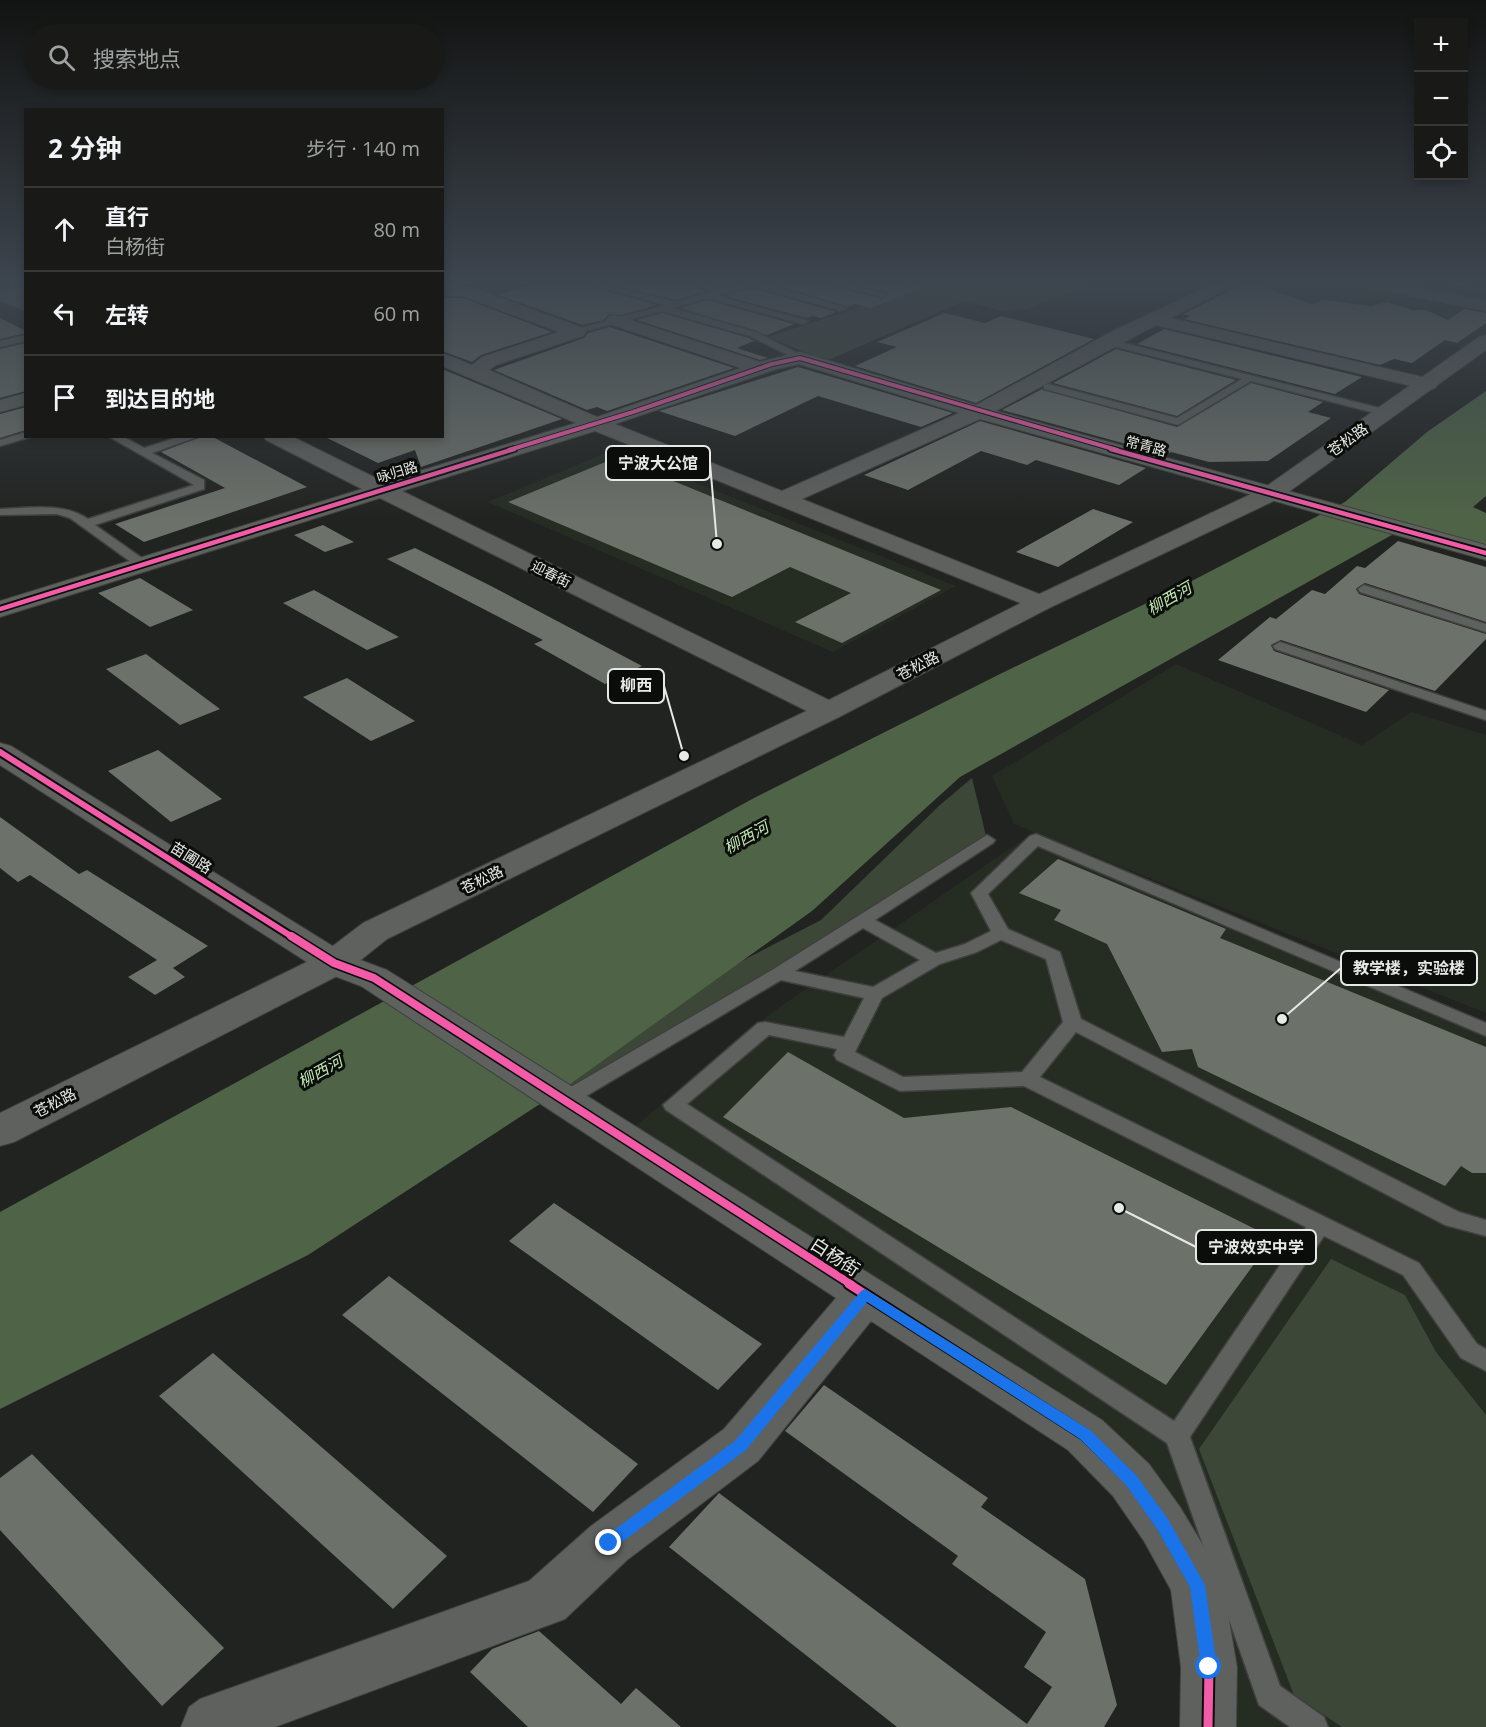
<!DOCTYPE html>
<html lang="zh">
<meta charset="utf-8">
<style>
:root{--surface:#191a18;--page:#262725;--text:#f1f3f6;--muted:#9fa1a2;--line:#373837}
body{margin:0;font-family:"Open Sans","Noto Sans SC",sans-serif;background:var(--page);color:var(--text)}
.controls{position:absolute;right:18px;top:18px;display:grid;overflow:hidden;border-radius:0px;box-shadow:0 3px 9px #0003}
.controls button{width:54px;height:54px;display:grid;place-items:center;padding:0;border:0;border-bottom:2px solid var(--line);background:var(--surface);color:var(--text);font:30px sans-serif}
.stop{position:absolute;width:18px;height:18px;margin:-14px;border:4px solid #1a73e8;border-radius:50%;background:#fff}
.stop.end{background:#1a73e8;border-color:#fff;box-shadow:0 2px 6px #0008}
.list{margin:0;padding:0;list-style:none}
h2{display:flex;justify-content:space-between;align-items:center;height:78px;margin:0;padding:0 24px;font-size:26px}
h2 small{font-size:20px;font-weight:400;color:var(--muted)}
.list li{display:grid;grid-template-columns:39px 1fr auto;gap:18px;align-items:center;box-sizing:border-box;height:84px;padding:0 24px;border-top:2px solid var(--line)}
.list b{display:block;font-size:22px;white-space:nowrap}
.list p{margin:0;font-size:20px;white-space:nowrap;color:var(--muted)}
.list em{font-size:20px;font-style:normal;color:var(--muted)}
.icon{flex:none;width:33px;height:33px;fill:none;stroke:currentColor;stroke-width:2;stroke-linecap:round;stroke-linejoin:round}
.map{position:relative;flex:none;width:1486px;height:1727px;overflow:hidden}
.search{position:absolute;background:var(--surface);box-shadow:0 3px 9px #0003;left:24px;top:24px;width:420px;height:66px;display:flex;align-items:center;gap:15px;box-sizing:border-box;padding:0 21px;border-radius:33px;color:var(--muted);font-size:22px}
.panel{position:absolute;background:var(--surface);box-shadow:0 3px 9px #0003;left:24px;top:108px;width:420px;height:330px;border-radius:0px}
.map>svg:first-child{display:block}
.built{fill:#252d23}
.green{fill:#3d4738}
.water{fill:#4f6447}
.building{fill:#6c716a}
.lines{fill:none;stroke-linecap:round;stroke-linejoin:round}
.lane-casing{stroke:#3f403e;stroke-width:3}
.street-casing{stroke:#3f403e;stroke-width:2}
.secondary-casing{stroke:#3f403e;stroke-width:2}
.primary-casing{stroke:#3f403e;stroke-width:2}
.lane{fill:#5f615e;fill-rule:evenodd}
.street{fill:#5f615e;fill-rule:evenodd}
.secondary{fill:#5f615e;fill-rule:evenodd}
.primary{fill:#565a53;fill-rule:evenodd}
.cycleway-far4-casing{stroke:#0b0d0b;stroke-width:6}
.cycleway-far3-casing{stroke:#0b0d0b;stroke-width:8}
.cycleway-far2-casing{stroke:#0b0d0b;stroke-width:10}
.cycleway-far1-casing{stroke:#0b0d0b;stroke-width:11}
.cycleway-casing{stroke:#0b0d0b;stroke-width:13}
.cycleway-far4{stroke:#f35aa7;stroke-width:4}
.cycleway-far3{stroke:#f35aa7;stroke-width:4.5}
.cycleway-far2{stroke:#f35aa7;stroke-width:6}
.cycleway-far1{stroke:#f35aa7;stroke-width:8}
.cycleway{stroke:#f35aa7;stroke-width:9}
.route{fill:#1a73e8}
.labels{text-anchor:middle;stroke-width:6;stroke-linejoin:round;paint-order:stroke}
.far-street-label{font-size:14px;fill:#e6e9e5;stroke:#0b0d0b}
.street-label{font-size:15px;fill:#e6e9e5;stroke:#0b0d0b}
.water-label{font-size:16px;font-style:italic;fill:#c0e7b1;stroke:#0b0d0b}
.near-street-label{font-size:18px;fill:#e6e9e5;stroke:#0b0d0b}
.leader{fill:none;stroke:#e6e9e5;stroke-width:2}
.callout-dot{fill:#e6e9e5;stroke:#0b0d0b;stroke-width:2}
.callout{fill:#0b0d0b;stroke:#e6e9e5;stroke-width:2}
.callout-label{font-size:16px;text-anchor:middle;font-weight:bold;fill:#e6e9e5}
</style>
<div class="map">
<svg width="1486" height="1727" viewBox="0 0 1486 1727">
<rect width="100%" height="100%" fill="#212320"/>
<path class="built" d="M1236 282H1351L1486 310V332L1461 349 1213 293Z
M613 450 956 586 833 652 488 502Z
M1176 664 1362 745 1411 712 1486 735V1013L1014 824 992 776Z
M1031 834 1486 1022V1727H1224L1169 1498 632 1129 774 1011Z"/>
<path class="green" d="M936 282H1099L1028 309 1003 311 964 301 826 361 768 337C824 318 880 302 936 282Z
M972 778 987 840 564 1100 523 1074 821 920 940 805Z
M1331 1259 1405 1295 1436 1352 1486 1415V1727H1342L1294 1695 1199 1449Z"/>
<path class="water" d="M1486 391V496L1473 507 1486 513V545L1415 526 1390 536 960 777 812 911 566 1087 308 1255 0 1409V1212L754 798 998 675 1178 588 1345 502 1427 432Z"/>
<path class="building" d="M538 282H579L580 284 657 305 622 315 609 314 604 320 582 325 498 295Z
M601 282H682L706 291 676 300Z
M767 282H824L825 284 882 299 889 293 846 282H899L910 288 916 285 917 282H934L871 308 855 304 848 307Z
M1247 282 1312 304 1323 300 1371 306 1387 302 1412 310H1426L1448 320 1464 309 1486 313V323L1457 343 1445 340 1412 363 1394 359 1380 365 1184 319 1190 316 1183 314Z
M752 288 836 312 821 318 813 316 807 318 725 296Z
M442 298H463L552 332 481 355 472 362 442 351Z
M707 300 794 324 767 335 680 308Z
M662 313 749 338 754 341 737 348 768 358 760 360 637 320Z
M945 313 985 323 1001 316 1094 339 976 403 855 366 897 347 877 342Z
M0 318 26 331V333L0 339Z
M610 327 734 368 607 411 597 407 587 410 494 370 584 338 588 333Z
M1164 329 1362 377 1335 394 1137 344Z
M26 343V391L0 398V349Z
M1116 349 1236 380 1177 416 1053 383Z
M798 367 832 377 953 413 921 427 818 396 735 436 659 411Z
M442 369 562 419 421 467 415 450 378 463 323 436H442Z
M1251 383 1323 402 1308 412 1331 418 1268 461 1209 462 1171 452 1166 455 1002 410 1042 389 1177 427Z
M26 407V430L0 438V414Z
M980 421 1146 468 1119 485 1036 460 1027 465 981 451 908 490 864 475Z
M202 436H211L307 487 144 542 115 524 225 488 161 452Z
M615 458 666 478 941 590 842 643 795 622 851 593 790 567 732 597 508 502Z
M1093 509 1133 522 1058 567 1016 552Z
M323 525 354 542 325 552 294 535Z
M1398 541 1486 567V622L1365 583 1356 589 1359 594 1486 634V639L1435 691 1281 640 1271 645 1274 651 1389 690 1366 712 1218 660 1270 617 1276 619 1312 590 1325 594 1357 566 1365 568Z
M415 548 489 585 642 666 605 684 534 644 543 640 387 559Z
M140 578 193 610 150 627 98 593Z
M314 590 399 637 367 650 283 603Z
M146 654 220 709 180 725 106 669Z
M347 678 415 721 371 741 303 697Z
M158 750 222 799 171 822 108 771Z
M0 817 79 874 87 870 208 946 173 968 185 977 155 995 128 977 157 960 30 875 18 882 0 868Z
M1058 859 1226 929 1220 938 1486 1047V1173H1472L1461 1166 1445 1186 1198 1067 1192 1049 1162 1052 1107 944 1054 920 1061 910 1019 893Z
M788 1052 904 1118 1011 1107 1273 1238 1166 1385 723 1117Z
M554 1203 762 1344 718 1390 509 1241Z
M389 1276 638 1464 593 1512 342 1315Z
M213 1353 447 1556 393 1609 159 1396Z
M824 1385 988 1498 981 1507 1085 1579 1117 1705 1104 1727H897L669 1547 719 1493 1027 1724 1052 1687 1024 1667 1046 1632 952 1564 958 1556 785 1431Z
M32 1454 224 1648 162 1706 0 1530V1478Z
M539 1631 621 1704 636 1688 681 1727H528L470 1672 492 1649Z"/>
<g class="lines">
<defs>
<path id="lane" d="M581 282H593L676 302 714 291 684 282C698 282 710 288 723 288 735 289 748 282 761 282L846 308 842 311 752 286 717 296 808 321 803 324 707 298 672 308 756 332 803 356V360L800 361 750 336 662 311 574 334V330L666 305Z
M826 282H839L887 294 883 297Z
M901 282H914L915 283 911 286Z
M26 335V341L0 347V341Z
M1108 339 1391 411 1392 413 1387 416 1251 381 1178 425 1044 389V385L1048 384 1177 418 1242 379 1105 344 1103 342Z
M26 432V436L30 437 0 446V440Z
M108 436H122L144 448 182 436H200L152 453 204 480V489L95 525 146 561V567H138L70 518 57 514 0 515V509C29 508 63 502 88 519L194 485Z
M1364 585 1486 624V632L1360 592 1358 589Z
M1280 642 1486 711V720L1275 649 1273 646Z
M1036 834 1486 1023V1036L1038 846 988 894 1008 929 1060 952 1081 1019 1459 1212 1486 1220V1236L1445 1225 1076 1032 1040 1077 1419 1263 1477 1344 1486 1349V1371L1461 1358 1403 1275 1324 1236 1190 1437 1280 1686 1324 1717 1328 1727H1290L1259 1705 1167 1443 666 1110 663 1105 758 1023 765 1022 844 1037 864 998 781 980 571 1105 564 1107 557 1105 554 1100 557 1095 772 970 987 835 995 840 993 843 875 920 936 953 965 944 991 931 971 893 1030 836ZM863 928 920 960 873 987 795 971ZM1001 940 1046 959 1063 1022 1022 1072 903 1077 855 1052 882 998 940 964 977 952ZM769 1035 837 1049 834 1055 837 1060 900 1091 1024 1086 1306 1227 1174 1421 687 1104Z"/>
<path id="street" d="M1218 282H1239L1171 318 1435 380 1438 384 1435 388 1428 390 1156 325 996 411 1486 545V560L980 419 802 499 1049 598 1053 603 1049 608 1040 611 595 431 402 491 839 705 843 711 839 717 829 720 819 717 380 498 0 617V601L362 489 266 440 263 436H291L384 482 576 423 442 366V353L472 365 482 357 559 332 463 296H442V286L471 287 583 328 586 332 583 336 496 365 489 370 597 417 741 368 609 324 606 320 609 316 615 315 760 362 800 352 976 405 1113 331ZM799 364 959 413 782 491 615 424 777 369Z
M1449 282H1468L1466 286 1450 287Z
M0 288 26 299V311L0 300Z
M26 393V405L0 412V400Z
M0 743 11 746 347 955 387 970 1102 1420 1149 1464 1180 1507 1216 1567 1223 1585 1237 1667 1236 1727H1180L1181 1667 1171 1590 1144 1541 1113 1496 1068 1450 871 1321 758 1461 627 1560 565 1619 275 1727H181L189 1707 200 1699 529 1581 591 1526 724 1429 836 1298 361 986 321 971 0 765Z"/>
<path id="secondary" d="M26 285V295L0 301V291Z
M1486 335V350L1280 498 1049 608 839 717 387 939 347 971 14 1142 0 1146V1113L321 955 363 923 819 705 1031 598 1264 488 1479 337Z"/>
<path id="primary" d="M1359 282H1390L1486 301V311L1367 287Z"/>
</defs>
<use href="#lane" class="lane-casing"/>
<use href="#street" class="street-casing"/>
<use href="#secondary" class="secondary-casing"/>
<use href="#primary" class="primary-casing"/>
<use href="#lane" class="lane"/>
<use href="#street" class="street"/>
<use href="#secondary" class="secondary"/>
<use href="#primary" class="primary"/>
<defs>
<path id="cycleway-far4" d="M509 450 633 412 772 364 800 358 1117 450"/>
<path id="cycleway-far3" d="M1111 449 1486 553
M0 609 514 449"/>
<path id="cycleway-far2" d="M0 752 294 938"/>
<path id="cycleway-far1" d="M291 936 334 963 374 978 852 1285"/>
<path id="cycleway" d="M849 1284 1085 1435 1131 1480 1162 1524 1197 1585 1209 1667 1208 1727"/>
</defs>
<use href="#cycleway-far4" class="cycleway-far4-casing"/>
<use href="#cycleway-far3" class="cycleway-far3-casing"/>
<use href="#cycleway-far2" class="cycleway-far2-casing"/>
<use href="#cycleway-far1" class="cycleway-far1-casing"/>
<use href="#cycleway" class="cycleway-casing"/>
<use href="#cycleway-far4" class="cycleway-far4"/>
<use href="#cycleway-far3" class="cycleway-far3"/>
<use href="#cycleway-far2" class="cycleway-far2"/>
<use href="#cycleway-far1" class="cycleway-far1"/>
<use href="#cycleway" class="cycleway"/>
</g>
<linearGradient id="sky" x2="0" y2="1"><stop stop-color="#121312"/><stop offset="0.54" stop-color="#3d454e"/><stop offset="1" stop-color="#3d454e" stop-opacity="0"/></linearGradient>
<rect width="1486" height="523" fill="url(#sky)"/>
<path class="route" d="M865 1289 1090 1430 1136 1475 1168 1519 1205 1585 1217 1667 1215 1672 1209 1675 1203 1672 1201 1667 1190 1587 1157 1529 1126 1485 1080 1439 867 1302 746 1450 614 1548 609 1550 603 1548 601 1543 603 1538 735 1441 861 1291Z"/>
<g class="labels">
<g class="far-street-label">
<text transform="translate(1146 446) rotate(15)" y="5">常青路</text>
<text transform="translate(397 472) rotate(-17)" y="5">咏归路</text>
<text transform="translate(551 574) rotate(26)" y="5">迎春街</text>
</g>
<g class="street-label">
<text transform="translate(1348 440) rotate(-35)" y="5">苍松路</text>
<text transform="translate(918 666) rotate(-27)" y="5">苍松路</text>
<text transform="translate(191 858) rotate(32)" y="5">苗圃路</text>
<text transform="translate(482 880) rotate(-26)" y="5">苍松路</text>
<text transform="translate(55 1103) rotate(-27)" y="5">苍松路</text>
</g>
<g class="water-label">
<text transform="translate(1169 598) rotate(-30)" y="6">柳西河</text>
<text transform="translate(746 837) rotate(-29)" y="6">柳西河</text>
<text transform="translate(320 1071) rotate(-29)" y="6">柳西河</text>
</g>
<g class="near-street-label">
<text transform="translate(835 1257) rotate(33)" y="6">白杨街</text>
</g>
</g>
<path class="leader" d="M717 544L710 463M684 756L664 686M1282 1019L1341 968M1119 1208L1196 1247"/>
<g class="callout-dot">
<circle cx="717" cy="544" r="6"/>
<circle cx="684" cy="756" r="6"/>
<circle cx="1282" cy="1019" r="6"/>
<circle cx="1119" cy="1208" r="6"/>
</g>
<g class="callout">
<rect x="606" y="446" width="104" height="34" rx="6"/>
<rect x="608" y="669" width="56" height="34" rx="6"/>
<rect x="1341" y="951" width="136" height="34" rx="6"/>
<rect x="1196" y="1230" width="120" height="34" rx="6"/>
</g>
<g class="callout-label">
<text x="658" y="469">宁波大公馆</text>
<text x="636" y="691">柳西</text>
<text x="1409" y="974">教学楼，实验楼</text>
<text x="1256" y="1253">宁波效实中学</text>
</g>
</svg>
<div class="controls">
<button>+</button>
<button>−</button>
<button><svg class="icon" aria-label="locate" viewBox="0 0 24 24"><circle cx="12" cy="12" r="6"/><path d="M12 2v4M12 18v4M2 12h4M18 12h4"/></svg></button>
</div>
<div class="stop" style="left:1209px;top:1667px"></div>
<div class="stop end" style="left:609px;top:1543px"></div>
<div class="search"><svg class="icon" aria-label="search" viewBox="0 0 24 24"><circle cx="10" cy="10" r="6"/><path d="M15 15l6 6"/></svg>搜索地点</div>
<section class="panel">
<h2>2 分钟<small>步行 · 140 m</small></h2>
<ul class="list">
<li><svg class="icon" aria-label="ahead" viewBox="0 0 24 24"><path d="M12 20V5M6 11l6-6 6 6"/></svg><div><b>直行</b><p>白杨街</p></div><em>80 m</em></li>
<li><svg class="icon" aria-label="left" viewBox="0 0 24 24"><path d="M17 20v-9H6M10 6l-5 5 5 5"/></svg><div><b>左转</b></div><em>60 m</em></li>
<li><svg class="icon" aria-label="arrive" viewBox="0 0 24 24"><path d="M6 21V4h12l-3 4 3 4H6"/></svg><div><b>到达目的地</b></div></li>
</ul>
</section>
</div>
